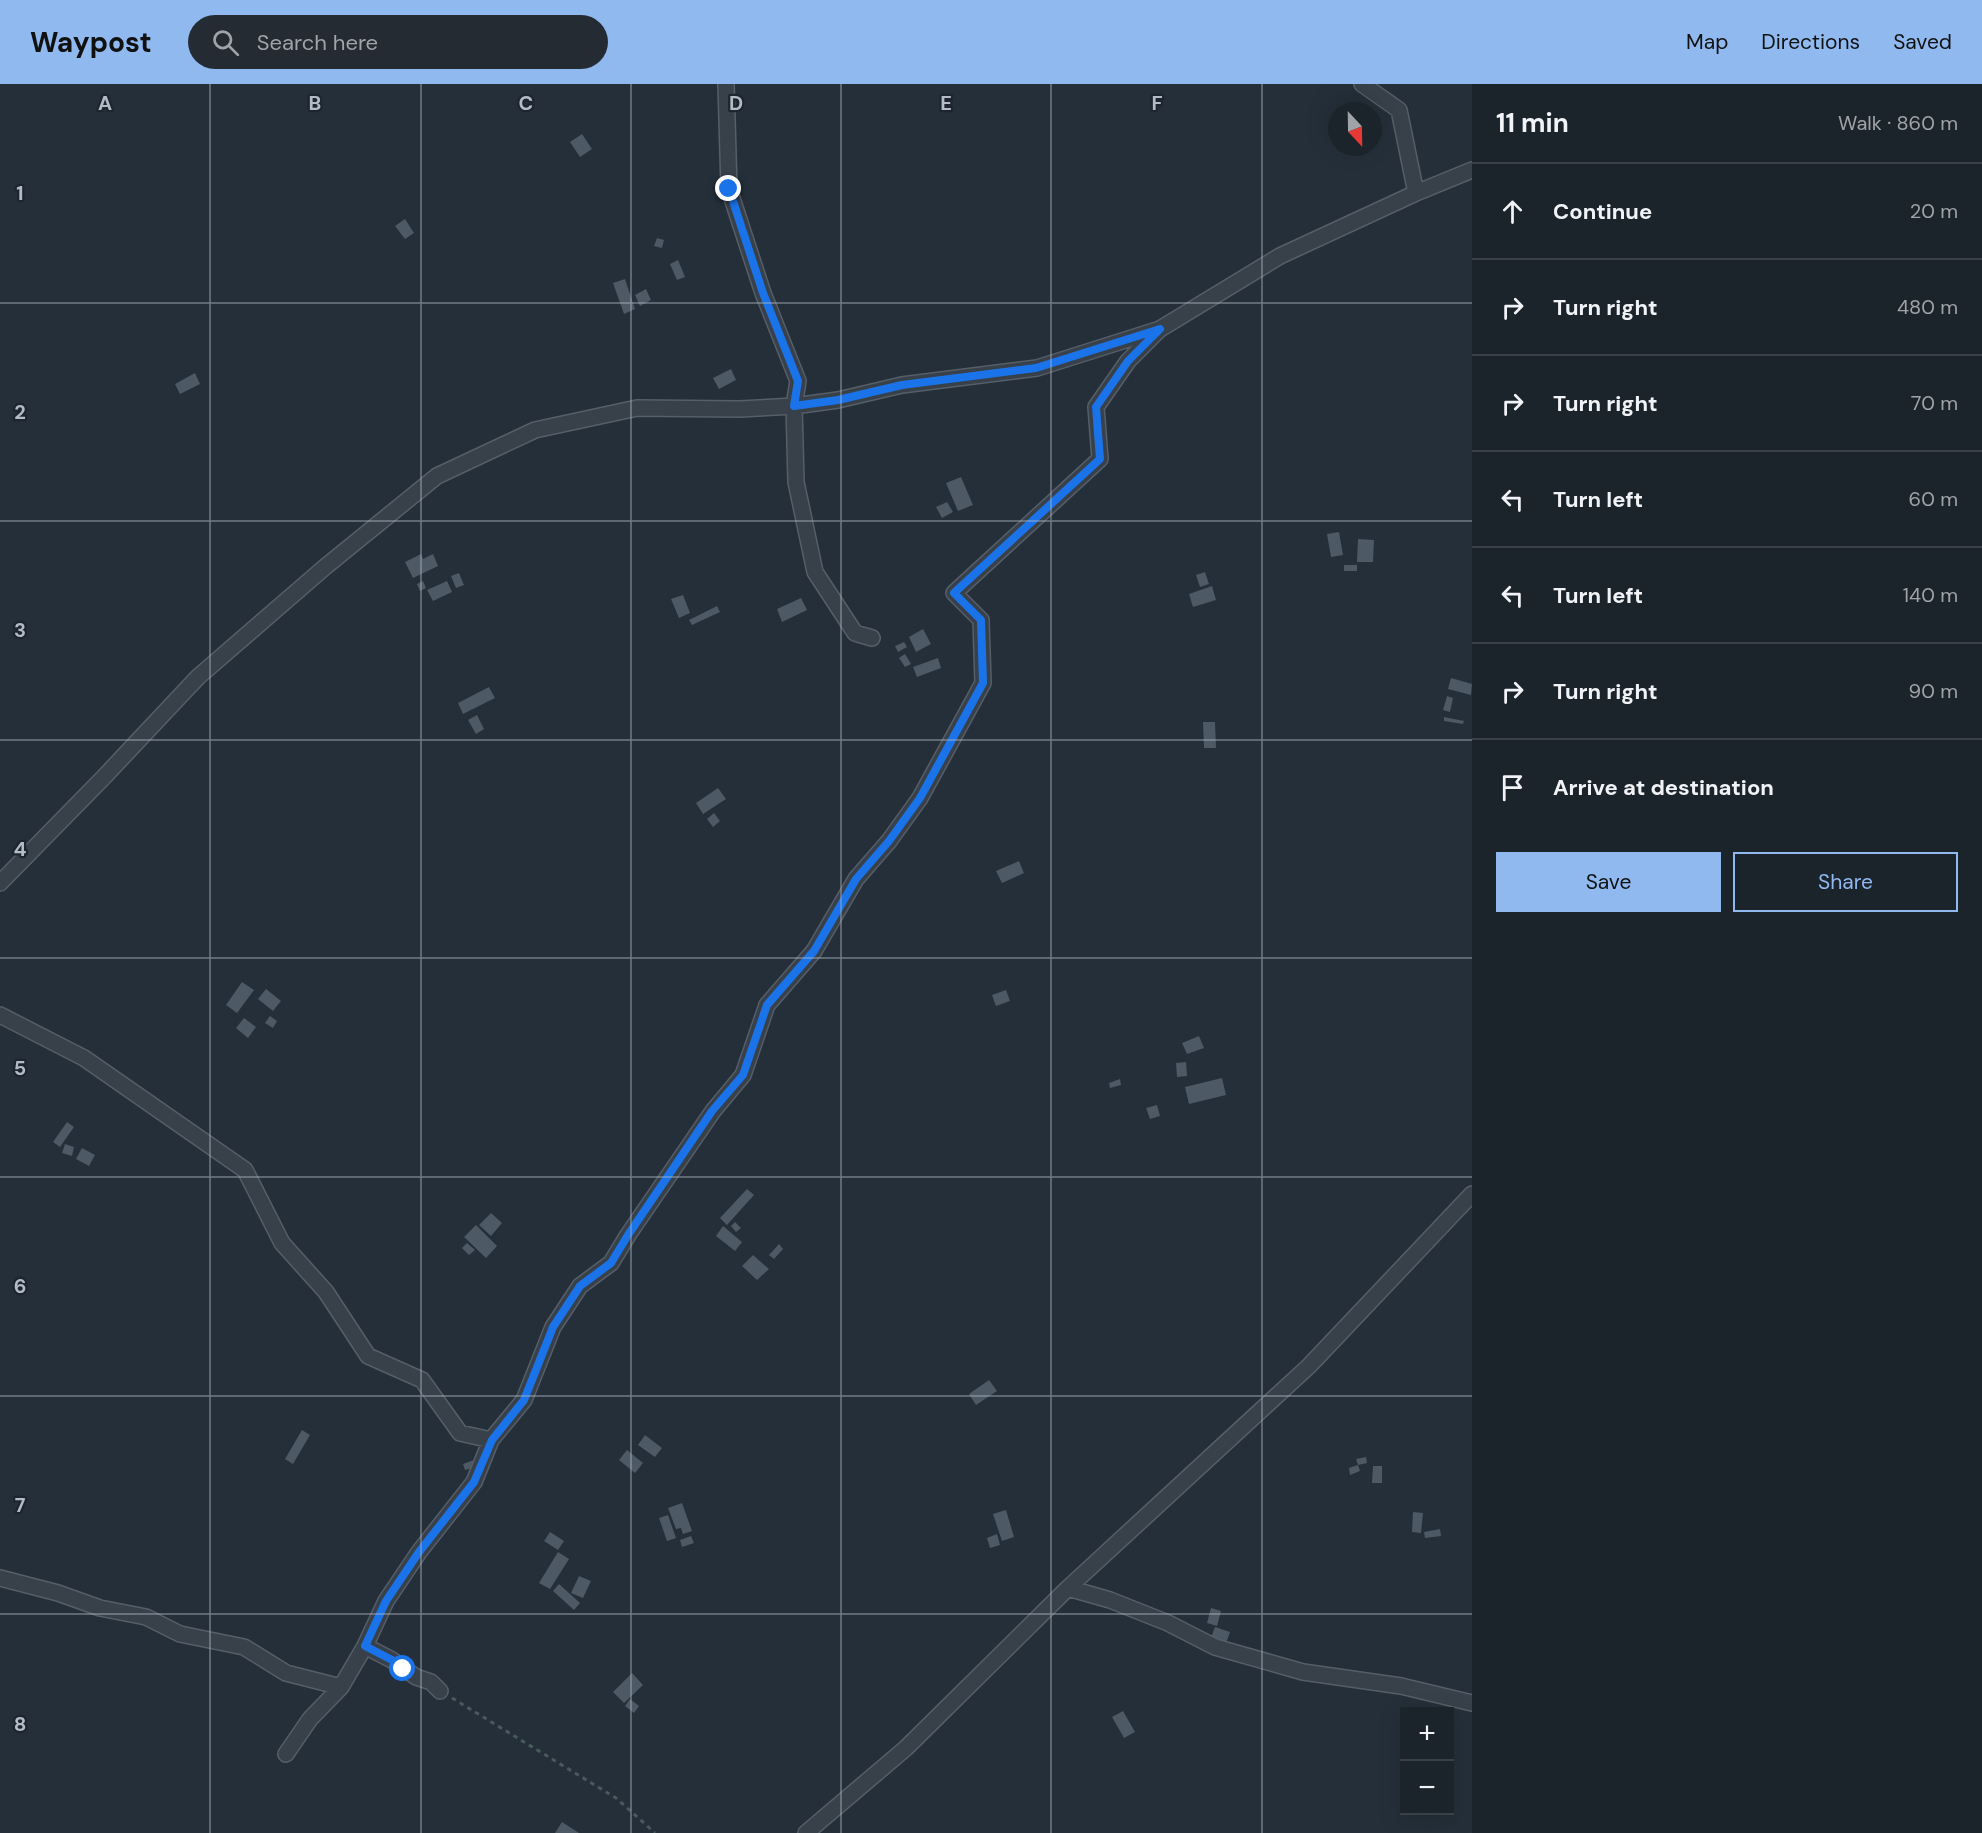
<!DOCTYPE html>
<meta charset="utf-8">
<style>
:root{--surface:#1b232b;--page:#242b33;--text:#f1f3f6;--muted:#a0a4a9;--line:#394047;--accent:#8fb9ef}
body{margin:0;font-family:"DM Sans",sans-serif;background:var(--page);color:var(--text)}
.controls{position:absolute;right:18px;bottom:18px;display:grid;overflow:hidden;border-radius:0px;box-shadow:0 6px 24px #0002}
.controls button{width:54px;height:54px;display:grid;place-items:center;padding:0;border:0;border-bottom:2px solid var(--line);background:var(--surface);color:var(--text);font:30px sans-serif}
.compass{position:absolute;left:1328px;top:18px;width:54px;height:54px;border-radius:50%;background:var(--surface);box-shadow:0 6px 24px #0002;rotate:158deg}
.stop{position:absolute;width:18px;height:18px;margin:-14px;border:4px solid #1a73e8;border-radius:50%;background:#fff}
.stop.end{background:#1a73e8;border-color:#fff;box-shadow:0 2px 6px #0008}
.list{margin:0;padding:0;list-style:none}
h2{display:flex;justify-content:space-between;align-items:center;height:78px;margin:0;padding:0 24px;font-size:26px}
h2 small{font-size:20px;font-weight:400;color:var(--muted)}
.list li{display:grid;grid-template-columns:39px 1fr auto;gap:18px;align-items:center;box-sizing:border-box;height:96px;padding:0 24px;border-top:2px solid var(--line)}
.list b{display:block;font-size:22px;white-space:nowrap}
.list em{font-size:20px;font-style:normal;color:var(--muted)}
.actions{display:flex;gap:12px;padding:18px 24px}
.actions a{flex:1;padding:14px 0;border:2px solid var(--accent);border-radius:0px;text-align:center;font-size:21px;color:var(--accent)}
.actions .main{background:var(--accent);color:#111}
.icon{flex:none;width:33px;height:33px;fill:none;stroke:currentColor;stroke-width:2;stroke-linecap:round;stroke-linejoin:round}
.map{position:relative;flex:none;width:1472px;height:1749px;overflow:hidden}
header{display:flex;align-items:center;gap:36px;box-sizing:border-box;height:84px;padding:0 30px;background:var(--accent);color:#111}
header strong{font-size:28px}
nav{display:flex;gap:33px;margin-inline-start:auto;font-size:21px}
.search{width:420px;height:54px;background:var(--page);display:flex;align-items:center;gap:15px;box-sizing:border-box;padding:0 21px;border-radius:33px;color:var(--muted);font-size:22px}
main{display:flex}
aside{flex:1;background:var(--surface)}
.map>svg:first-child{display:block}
.building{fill:#4d5965}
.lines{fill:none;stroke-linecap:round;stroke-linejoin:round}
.street-casing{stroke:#565e68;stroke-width:18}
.path{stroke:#485a5c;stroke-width:3;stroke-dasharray:4.5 4.5;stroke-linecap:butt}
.street{stroke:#38404a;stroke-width:15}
.route{stroke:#1a73e8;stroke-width:8}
.grid{fill:none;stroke:#b3bbc6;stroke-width:1.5;stroke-opacity:0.55}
.grid-label{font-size:20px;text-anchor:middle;font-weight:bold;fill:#b3bbc6;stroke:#1d252f;stroke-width:4.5;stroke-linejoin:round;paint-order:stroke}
</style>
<header>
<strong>Waypost</strong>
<div class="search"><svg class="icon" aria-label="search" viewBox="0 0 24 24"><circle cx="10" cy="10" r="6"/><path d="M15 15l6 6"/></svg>Search here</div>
<nav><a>Map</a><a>Directions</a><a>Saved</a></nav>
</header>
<main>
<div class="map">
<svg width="1472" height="1749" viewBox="0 0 1472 1749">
<rect width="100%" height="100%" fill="#242f39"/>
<path class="building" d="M582 50 592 65 580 73 570 58Z
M405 135 414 149 405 155 395 142Z
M657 154 664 156 662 164 654 162Z
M678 176 685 193 677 196 670 180Z
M625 195 635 225 624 230 613 199Z
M646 205 651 216 640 222 635 211Z
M731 285 736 296 719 305 713 294Z
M195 289 200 300 180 310 175 300Z
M961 393 973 421 958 427 946 399Z
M947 418 953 428 942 434 936 423Z
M1339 448 1343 471 1331 473 1327 450Z
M1358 455 1374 456 1373 478H1357Z
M421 470 423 475 433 470 438 482 413 494 405 478Z
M1344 481H1357V487H1344Z
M1205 488 1209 500 1200 503 1196 491Z
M459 489 464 501 456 504 451 492Z
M423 497 426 504 420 507 417 500Z
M447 497 452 508 433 517 427 506Z
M1212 502 1216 516 1193 523 1189 510Z
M683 511 690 529 679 534 671 515Z
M801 514 807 526 782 538 777 525Z
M717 522 720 528 692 541 689 536Z
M923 545 931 560 916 568 909 553Z
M904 558 907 563 898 568 895 562Z
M905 570 911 580 905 583 899 574Z
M938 574 941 584 917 593 913 583Z
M1451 594 1472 600 1471 611 1448 605Z
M489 603 495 614 463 630 458 619Z
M1447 612 1453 614 1450 628 1443 626Z
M477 631 484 645 476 650 468 636Z
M1444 633 1464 637 1463 640 1444 637Z
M1203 638H1215L1216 664H1204Z
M718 704 726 715 703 730 696 719Z
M714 729 720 737 713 743 707 735Z
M1019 777 1024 789 1002 799 996 787Z
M242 898 254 906 237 929 226 921Z
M266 905 281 917 273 927 258 915Z
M1006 906 1010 917 996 922 992 911Z
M270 932 277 937 273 944 265 939Z
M244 934 256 943 248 954 236 944Z
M1199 952 1204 964 1187 970 1182 959Z
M1186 978 1187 992 1177 993 1176 979Z
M1222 994 1226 1011 1189 1020 1185 1003Z
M1120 995 1121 1001 1110 1004 1109 999Z
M1157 1021 1160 1032 1150 1035 1146 1024Z
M67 1038 74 1043 60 1063 53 1058Z
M65 1060 74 1063 72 1072 62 1069Z
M82 1064 95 1071 89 1082 76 1075Z
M747 1105 754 1111 727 1141 720 1134Z
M491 1129 502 1139 491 1152 479 1141Z
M735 1138 741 1144 736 1148 731 1142Z
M476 1141 497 1162 486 1174 464 1153Z
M723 1142 742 1158 735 1167 716 1152Z
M467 1159 475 1166 469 1171 462 1164Z
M779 1160 783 1165 774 1175 769 1171Z
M753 1171 769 1185 757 1196 742 1182Z
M989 1296 997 1307 976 1321 969 1310Z
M302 1346 310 1351 293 1380 285 1375Z
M645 1351 662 1364 655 1373 638 1361Z
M627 1366 643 1379 635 1389 619 1376Z
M1366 1373 1367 1379 1358 1381 1356 1375Z
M474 1376 476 1383 465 1386 463 1380Z
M1358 1381 1360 1387 1350 1391 1349 1384Z
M1373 1382H1382V1399H1372Z
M682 1419 692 1447 683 1450 681 1444 676 1445 668 1424Z
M1006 1426 1014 1453 1002 1457 993 1430Z
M1413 1428 1423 1429 1421 1449 1412 1448Z
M668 1431 676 1454 667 1457 659 1434Z
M1440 1445 1441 1452 1425 1454 1424 1448Z
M550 1448 564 1457 558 1466 544 1457Z
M997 1450 1000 1461 990 1464 987 1454Z
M691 1452 694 1459 682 1463 680 1456Z
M558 1468 569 1475 550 1505 539 1499Z
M579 1492 591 1497 583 1514 571 1509Z
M559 1500 580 1519 574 1526 553 1507Z
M1211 1524 1221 1527 1217 1542 1207 1539Z
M1215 1543 1230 1548 1225 1562 1210 1556Z
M632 1589 643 1601 624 1619 613 1608Z
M630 1615 639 1622 634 1629 625 1622Z
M1123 1627 1135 1648 1124 1654 1112 1633Z
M562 1738 579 1749H555Z"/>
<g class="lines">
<defs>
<path id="street" d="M726 0 729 105 763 209 798 297 794 322 796 398 815 488 855 549 872 554
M1362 0 1399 26 1416 109
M0 799 103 694 198 593 325 483 437 392 535 346 637 324 740 325 794 322 838 316 902 301 1037 284 1160 245 1280 172 1416 109 1472 86
M0 931 84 974 245 1086 282 1159 326 1208 368 1272 422 1296 460 1349 491 1356 524 1316 553 1243 580 1202 611 1179 628 1151 713 1027 743 991 767 921 814 867 856 795 889 757 920 714 983 599 981 536 954 509 1100 375 1096 323 1128 277 1160 245
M0 1494 58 1509 100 1524 146 1533 180 1550 244 1563 286 1589 341 1603
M1068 1504 1110 1516 1168 1539 1215 1563 1303 1588 1401 1602 1472 1619
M365 1562 392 1576 416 1593 431 1598 440 1607
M286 1670 310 1635 341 1603 365 1562 386 1517 419 1468 474 1398 491 1356
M806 1749 906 1664 1068 1504 1309 1282 1472 1110"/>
</defs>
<use href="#street" class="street-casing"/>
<path class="path" d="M452 1614 616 1714 655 1749"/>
<use href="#street" class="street"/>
</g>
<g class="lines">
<path class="route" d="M403 1585 392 1576 365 1562 386 1517 419 1468 474 1398 492 1356 524 1316 553 1243 580 1202 611 1179 628 1151 712 1027 743 991 767 921 814 867 856 795 889 757 920 714 983 599 981 536 954 509 1100 375 1096 323 1128 277 1160 245 1036 284 902 301 838 316 794 322 798 297 763 209 729 105"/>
</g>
<path class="grid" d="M210 0V1749M421 0V1749M631 0V1749M841 0V1749M1051 0V1749M1262 0V1749M0 219H1472M0 437H1472M0 656H1472M0 874H1472M0 1093H1472M0 1312H1472M0 1530H1472"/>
<g class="grid-label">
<text x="105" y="26">A</text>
<text x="315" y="26">B</text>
<text x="526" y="26">C</text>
<text x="736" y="26">D</text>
<text x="946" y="26">E</text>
<text x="1157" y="26">F</text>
<text x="20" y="116">1</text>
<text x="20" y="335">2</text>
<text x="20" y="553">3</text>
<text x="20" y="772">4</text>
<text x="20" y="991">5</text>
<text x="20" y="1209">6</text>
<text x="20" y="1428">7</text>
<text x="20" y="1647">8</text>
</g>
</svg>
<div class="controls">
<button>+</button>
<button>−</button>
</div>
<svg class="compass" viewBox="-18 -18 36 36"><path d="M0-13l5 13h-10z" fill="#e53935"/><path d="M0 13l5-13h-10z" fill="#a0a4a9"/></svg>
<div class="stop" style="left:403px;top:1585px"></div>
<div class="stop end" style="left:729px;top:105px"></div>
</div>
<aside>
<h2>11 min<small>Walk · 860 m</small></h2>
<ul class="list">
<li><svg class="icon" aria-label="ahead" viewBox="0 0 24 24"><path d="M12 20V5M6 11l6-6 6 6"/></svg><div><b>Continue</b></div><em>20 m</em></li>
<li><svg class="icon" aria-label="right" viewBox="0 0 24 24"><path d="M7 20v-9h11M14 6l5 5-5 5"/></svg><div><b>Turn right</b></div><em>480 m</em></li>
<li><svg class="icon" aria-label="right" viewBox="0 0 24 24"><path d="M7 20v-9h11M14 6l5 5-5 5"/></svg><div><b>Turn right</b></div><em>70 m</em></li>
<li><svg class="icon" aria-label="left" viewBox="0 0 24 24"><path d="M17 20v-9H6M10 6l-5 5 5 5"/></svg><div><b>Turn left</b></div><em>60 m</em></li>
<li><svg class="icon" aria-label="left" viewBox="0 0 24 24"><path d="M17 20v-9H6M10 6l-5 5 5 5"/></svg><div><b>Turn left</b></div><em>140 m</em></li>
<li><svg class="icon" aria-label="right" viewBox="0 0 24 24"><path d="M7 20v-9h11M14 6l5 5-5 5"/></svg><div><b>Turn right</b></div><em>90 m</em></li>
<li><svg class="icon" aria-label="arrive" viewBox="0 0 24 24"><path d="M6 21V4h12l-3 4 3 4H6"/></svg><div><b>Arrive at destination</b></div></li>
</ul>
<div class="actions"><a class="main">Save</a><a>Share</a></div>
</aside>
</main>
